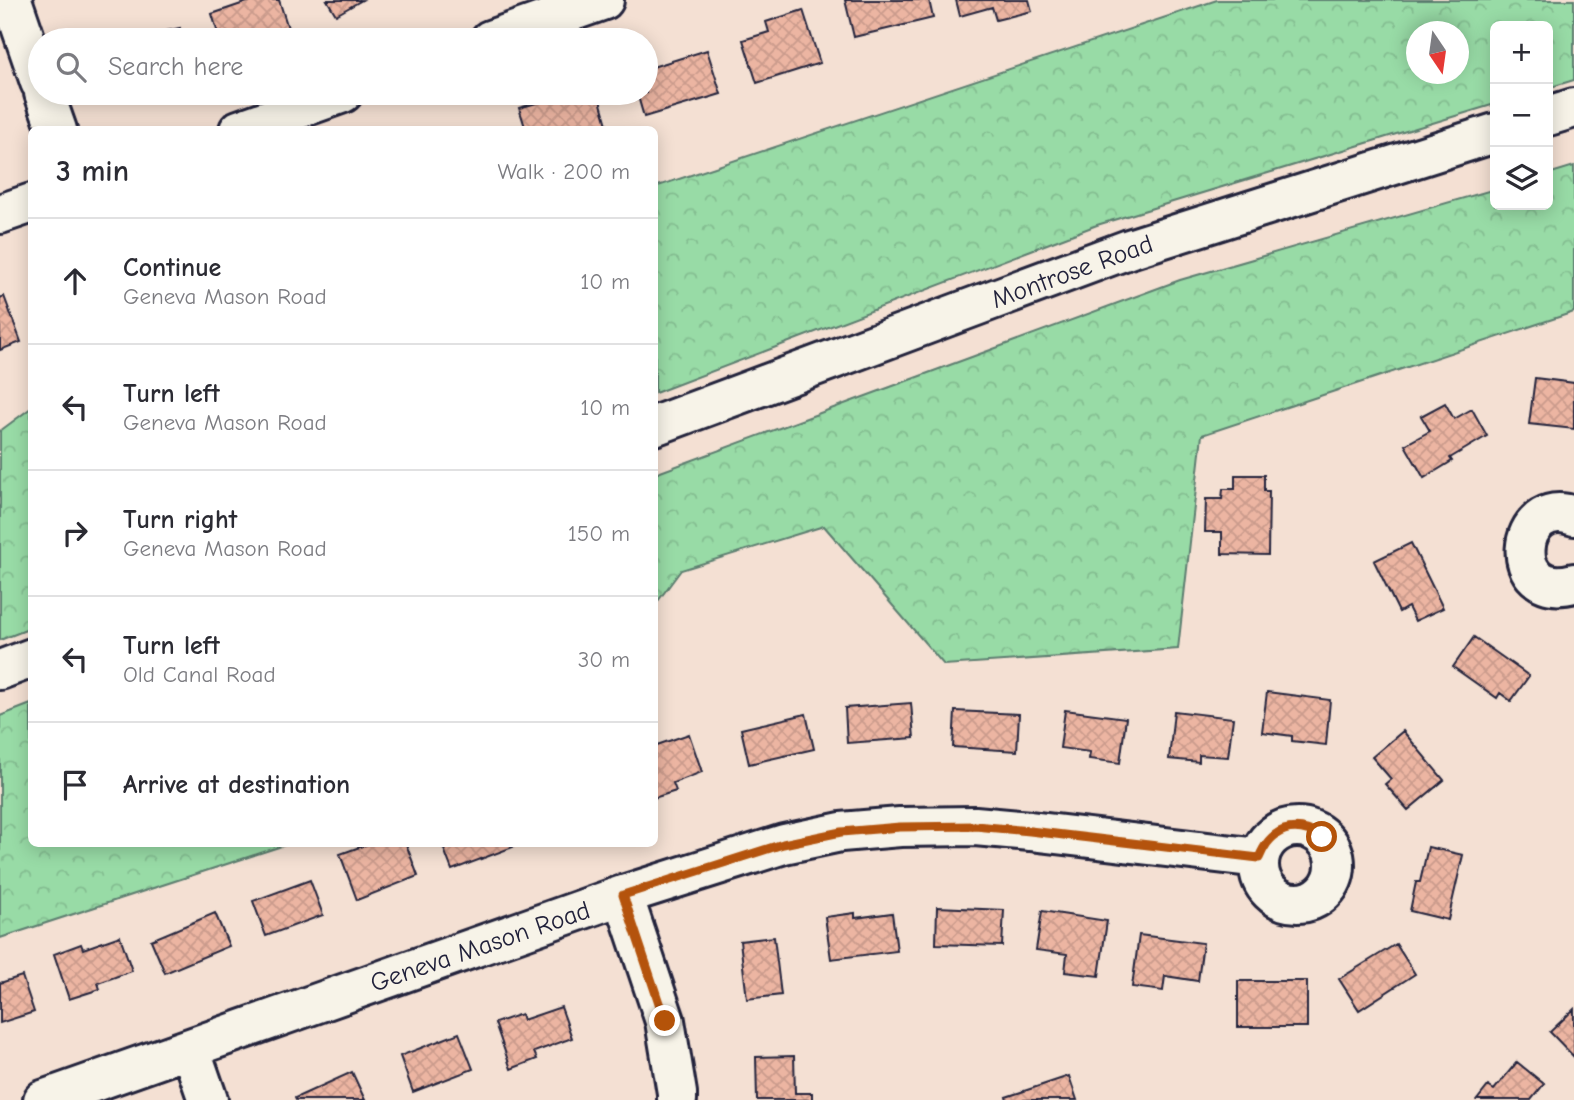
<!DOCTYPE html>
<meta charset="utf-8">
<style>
:root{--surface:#fff;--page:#f2f2f3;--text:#2b2b33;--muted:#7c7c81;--line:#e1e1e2}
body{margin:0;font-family:"Comic Neue",sans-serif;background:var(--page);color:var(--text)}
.controls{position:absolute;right:21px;top:21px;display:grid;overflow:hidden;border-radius:10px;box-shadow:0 4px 18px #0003}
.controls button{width:63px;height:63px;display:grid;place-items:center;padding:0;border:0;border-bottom:2px solid var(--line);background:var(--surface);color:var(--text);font:35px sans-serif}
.compass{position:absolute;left:1406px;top:21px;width:63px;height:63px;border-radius:50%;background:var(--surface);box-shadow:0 4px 18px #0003;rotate:167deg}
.stop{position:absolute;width:21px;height:21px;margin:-16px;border:5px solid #b45309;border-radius:50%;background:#fff}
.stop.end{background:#b45309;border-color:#fff;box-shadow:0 2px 7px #0008}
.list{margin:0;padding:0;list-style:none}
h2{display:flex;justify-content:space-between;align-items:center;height:91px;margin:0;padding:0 28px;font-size:30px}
h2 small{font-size:23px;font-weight:400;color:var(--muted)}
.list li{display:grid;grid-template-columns:46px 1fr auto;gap:21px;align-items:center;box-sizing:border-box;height:126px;padding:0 28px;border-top:2px solid var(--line)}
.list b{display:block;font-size:26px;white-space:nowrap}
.list p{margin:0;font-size:23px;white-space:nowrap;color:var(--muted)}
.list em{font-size:23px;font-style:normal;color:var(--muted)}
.icon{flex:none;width:38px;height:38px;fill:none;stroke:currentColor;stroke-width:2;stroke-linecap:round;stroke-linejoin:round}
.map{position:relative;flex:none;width:1574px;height:1100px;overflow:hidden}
.search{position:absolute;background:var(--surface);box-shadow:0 4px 18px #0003;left:28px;top:28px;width:630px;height:77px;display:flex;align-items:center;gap:18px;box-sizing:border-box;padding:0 24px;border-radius:38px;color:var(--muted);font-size:26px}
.panel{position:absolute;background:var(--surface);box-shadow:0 4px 18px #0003;left:28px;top:126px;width:630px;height:721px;border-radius:10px}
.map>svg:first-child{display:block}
.forest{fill:url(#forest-crowns);stroke:#5d7e70;stroke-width:2;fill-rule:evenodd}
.building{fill:url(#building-cross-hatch);stroke:#22223b;stroke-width:2}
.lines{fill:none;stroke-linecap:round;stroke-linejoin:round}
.minor-casing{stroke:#22223b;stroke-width:44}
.major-casing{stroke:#22223b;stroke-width:44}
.minor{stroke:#f7f3e8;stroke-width:38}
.major{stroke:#f7f3e8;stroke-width:38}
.route{stroke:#b45309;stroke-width:9}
.labels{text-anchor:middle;stroke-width:5;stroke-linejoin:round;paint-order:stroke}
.street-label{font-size:26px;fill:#22223b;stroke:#f7f3e8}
</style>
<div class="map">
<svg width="1574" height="1100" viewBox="0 0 1574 1100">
<defs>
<pattern id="forest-crowns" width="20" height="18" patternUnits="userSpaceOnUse" patternTransform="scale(1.75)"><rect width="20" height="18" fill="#98dba6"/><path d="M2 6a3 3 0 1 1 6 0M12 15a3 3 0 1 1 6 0" fill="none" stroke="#83bc90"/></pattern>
<pattern id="building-cross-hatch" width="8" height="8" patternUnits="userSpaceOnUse" patternTransform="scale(1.75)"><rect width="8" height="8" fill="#ecb5a2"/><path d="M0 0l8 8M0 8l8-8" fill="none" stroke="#ca9b8c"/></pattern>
</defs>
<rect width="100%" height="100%" fill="#f4e0d3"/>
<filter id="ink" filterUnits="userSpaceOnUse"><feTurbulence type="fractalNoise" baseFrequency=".0143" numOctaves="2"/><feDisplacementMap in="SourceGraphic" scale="14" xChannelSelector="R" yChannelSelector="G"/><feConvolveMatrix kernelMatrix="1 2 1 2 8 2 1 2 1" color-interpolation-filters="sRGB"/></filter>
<g filter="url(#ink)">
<path class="forest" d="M1217 0H1574V80L1548 88V26H1495V104L1097 225 655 393V187ZM1416 32H1458V74H1416Z
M1574 166V312L1202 435 1178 649 944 665 824 526 681 570 655 605V474L1180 280 1495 189V205H1548V174Z
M31 408V628L0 640V431Z
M31 704 32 844H288L0 938V716Z"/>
<path class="building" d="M253 0H279L288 28 252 40H220L212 14Z
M327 0H362L336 15Z
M845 0H929L933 18 854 37Z
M956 0H1029L1032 11 996 20 992 7 960 16Z
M803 10 820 63 757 83 743 40 769 32 766 22Z
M180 28 183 40H125Z
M707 50 721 94 644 117 637 93H646V69Z
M571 93H598L608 128 602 130H526L519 108Z
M4 296 21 342 0 350V298Z
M1535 378 1574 383V429L1529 424Z
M1445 403 1454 419 1472 409 1487 436 1450 458 1452 461 1424 478 1405 445 1430 431 1421 416Z
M1235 475H1264V491H1269L1268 555 1222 554V532H1205L1206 499H1222L1223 489H1235Z
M1411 543 1443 608 1415 621 1408 607 1399 612 1374 561Z
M1474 637 1529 676 1511 701 1500 693 1497 698 1453 667Z
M1267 692 1330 700 1326 745 1292 741V736L1262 732Z
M911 703 914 738 847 743 845 708Z
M1065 710 1126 718 1120 763 1089 759 1090 752 1060 748Z
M955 711 1019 714 1017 751 953 747Z
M1174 711 1233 718 1228 757 1199 755V762L1169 759Z
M806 714 814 749 749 764 741 729Z
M1403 731 1444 780 1408 810 1385 784 1391 779 1372 757Z
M689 734 702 772 673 783 676 791 654 798V746Z
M368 844H406L418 876 357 900 340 854Z
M442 844H512L513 847 452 870Z
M1428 847 1463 855 1448 920 1410 911 1416 882H1420Z
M310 880 323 915 266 936 253 901Z
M937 907 1004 910 1002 946 936 944Z
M1042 911 1107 921 1099 976 1065 972 1067 954 1036 950Z
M215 913 229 946 165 973 151 940Z
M855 913V918L892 913 897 951 831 959 825 917Z
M1139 935 1203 943 1198 981 1165 976 1163 991 1132 987Z
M120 936 132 971 98 983 100 989 69 999 54 954 81 944 83 949Z
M774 937 781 995 747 999 740 941Z
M1396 944 1415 974 1359 1010 1339 979Z
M22 976 34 1012 0 1023V983Z
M1238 981H1307V1027H1238Z
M561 1007 572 1038 534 1052 537 1059 511 1069 495 1023 521 1014 523 1020Z
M1574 1009V1057L1550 1032Z
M459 1033 473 1069 413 1092 400 1056Z
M794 1056 795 1093H812V1100H757L756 1057Z
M1517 1062 1544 1084 1531 1100H1477L1488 1086 1494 1090Z
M352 1072 365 1100H296L295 1098Z
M1069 1076 1077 1100H1007L1006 1097Z"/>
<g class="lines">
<defs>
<path id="minor" d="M12 0 40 82
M490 40 604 0
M44 93 57 130
M239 130 343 93
M0 214 32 203
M1574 516C1515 494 1504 602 1574 583
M1259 865a38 38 0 1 1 76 0a38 38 0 1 1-76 0Z
M623 895 665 1021 677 1093V1100
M190 1048 208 1100
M43 1100 623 895 784 844 841 832 900 827 975 826 1030 831 1259 858"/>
<path id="major" d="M1548 116 1574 108
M654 426 1129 249 1495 133
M0 670 32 658"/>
</defs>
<use href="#minor" class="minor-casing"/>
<use href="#major" class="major-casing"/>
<use href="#minor" class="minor"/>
<use href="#major" class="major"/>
</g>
</g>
<g class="lines" filter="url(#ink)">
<path class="route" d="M665 1021 623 895 783 844 841 832 900 827 975 826 1030 831 1259 858C1271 828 1294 820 1322 837"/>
</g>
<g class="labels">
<g class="street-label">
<text transform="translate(1072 271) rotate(-20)" y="9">Montrose Road</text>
<text transform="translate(480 946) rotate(-19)" y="9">Geneva Mason Road</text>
</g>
</g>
</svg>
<div class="controls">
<button>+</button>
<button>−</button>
<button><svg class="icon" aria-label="layers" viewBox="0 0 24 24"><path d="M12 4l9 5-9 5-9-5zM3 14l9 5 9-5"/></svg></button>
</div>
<svg class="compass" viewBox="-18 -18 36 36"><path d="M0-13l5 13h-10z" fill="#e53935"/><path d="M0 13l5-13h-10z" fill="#7c7c81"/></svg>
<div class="stop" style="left:1322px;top:837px"></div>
<div class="stop end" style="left:665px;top:1021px"></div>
<div class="search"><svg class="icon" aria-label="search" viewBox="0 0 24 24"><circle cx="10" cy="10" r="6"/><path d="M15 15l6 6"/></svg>Search here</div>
<section class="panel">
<h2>3 min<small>Walk · 200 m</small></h2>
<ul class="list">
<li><svg class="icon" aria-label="ahead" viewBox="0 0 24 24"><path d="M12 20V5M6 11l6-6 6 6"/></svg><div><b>Continue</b><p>Geneva Mason Road</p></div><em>10 m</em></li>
<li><svg class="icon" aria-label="left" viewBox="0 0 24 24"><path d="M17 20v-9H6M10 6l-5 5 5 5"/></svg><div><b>Turn left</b><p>Geneva Mason Road</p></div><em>10 m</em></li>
<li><svg class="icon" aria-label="right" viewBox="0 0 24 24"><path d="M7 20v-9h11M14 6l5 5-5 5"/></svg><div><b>Turn right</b><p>Geneva Mason Road</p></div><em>150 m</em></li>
<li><svg class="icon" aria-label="left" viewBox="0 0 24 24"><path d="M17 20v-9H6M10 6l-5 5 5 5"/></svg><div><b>Turn left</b><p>Old Canal Road</p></div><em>30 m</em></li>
<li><svg class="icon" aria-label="arrive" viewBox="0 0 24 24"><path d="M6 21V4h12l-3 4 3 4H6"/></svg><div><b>Arrive at destination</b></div></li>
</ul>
</section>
</div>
